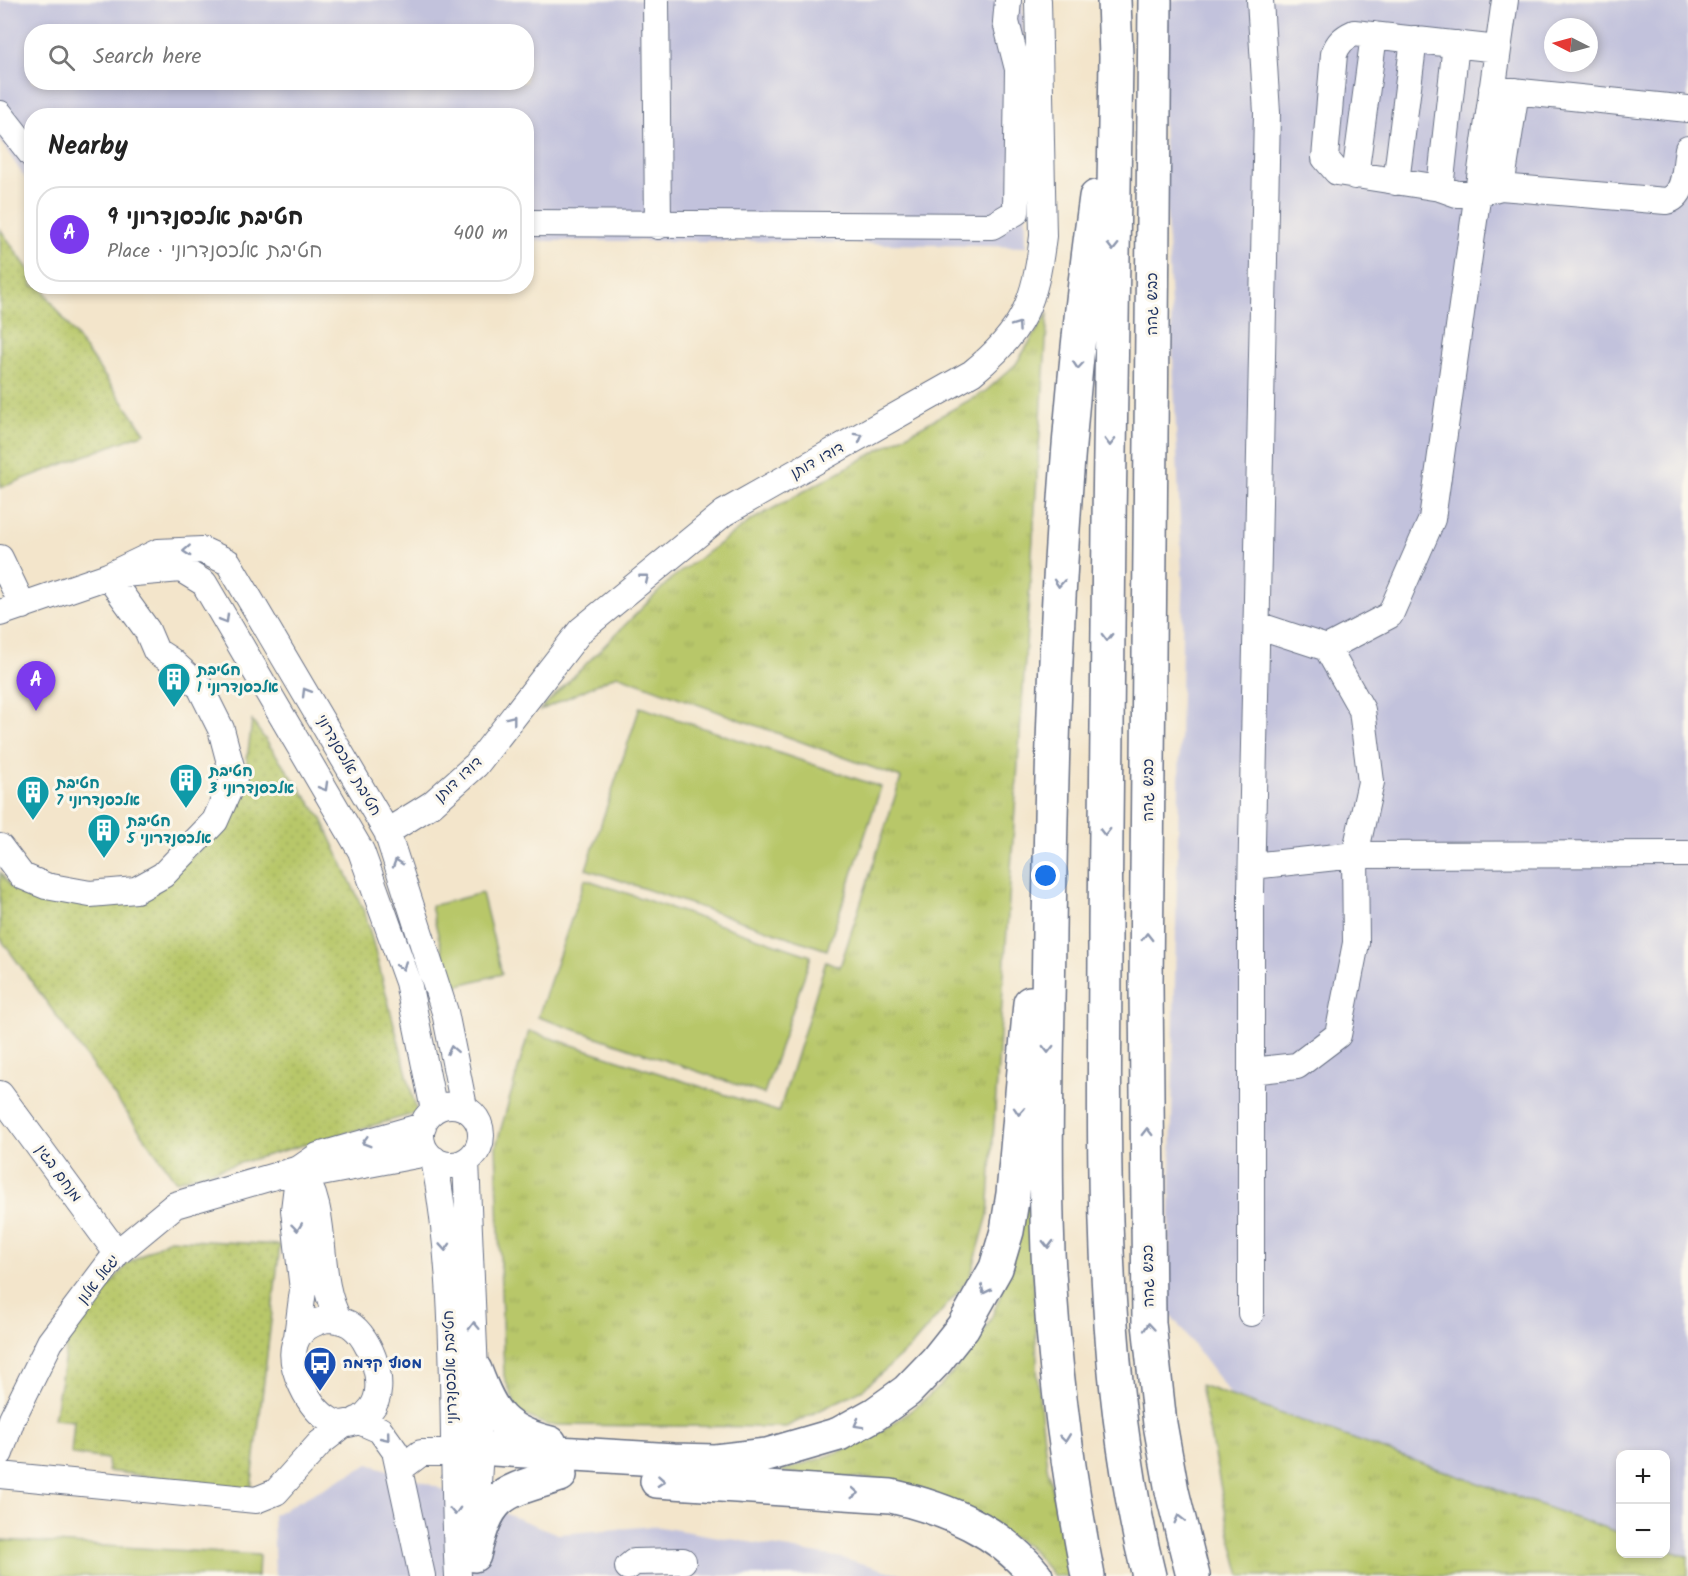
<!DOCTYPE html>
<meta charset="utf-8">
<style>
:root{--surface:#fff;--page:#f2f2f2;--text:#222;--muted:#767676;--line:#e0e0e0;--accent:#7c3aed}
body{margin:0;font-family:Kalam,"Playpen Sans Hebrew",sans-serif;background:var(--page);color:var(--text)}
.controls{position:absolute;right:18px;bottom:18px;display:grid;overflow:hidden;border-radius:12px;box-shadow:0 3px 9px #0003}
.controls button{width:54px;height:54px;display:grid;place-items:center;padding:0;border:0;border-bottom:2px solid var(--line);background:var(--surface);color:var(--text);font:30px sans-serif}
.compass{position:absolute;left:1544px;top:18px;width:54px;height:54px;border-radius:50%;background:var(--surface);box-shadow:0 3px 9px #0003;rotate:276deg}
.you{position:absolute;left:1046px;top:876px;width:21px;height:21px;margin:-15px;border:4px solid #fff;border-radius:50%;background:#1a73e8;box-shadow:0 0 0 9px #1a73e833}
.badge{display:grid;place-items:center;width:39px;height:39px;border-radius:50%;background:var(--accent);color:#fff;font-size:20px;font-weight:700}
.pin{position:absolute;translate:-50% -50px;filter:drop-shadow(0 2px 3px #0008)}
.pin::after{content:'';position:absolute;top:32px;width:21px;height:18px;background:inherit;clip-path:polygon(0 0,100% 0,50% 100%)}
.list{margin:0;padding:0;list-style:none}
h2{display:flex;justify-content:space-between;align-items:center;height:78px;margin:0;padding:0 24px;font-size:26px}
h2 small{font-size:20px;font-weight:400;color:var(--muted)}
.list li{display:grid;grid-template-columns:39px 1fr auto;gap:18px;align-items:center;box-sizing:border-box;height:96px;margin:0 12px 12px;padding:0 12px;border:2px solid var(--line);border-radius:24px}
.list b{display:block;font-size:22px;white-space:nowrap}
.list p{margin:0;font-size:20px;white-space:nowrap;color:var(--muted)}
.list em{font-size:20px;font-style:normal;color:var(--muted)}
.icon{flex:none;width:33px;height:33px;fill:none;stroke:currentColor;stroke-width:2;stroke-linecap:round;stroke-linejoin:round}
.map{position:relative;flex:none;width:1688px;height:1576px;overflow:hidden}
.search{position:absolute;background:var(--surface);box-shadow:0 3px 9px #0003;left:24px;top:24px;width:510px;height:66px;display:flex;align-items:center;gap:15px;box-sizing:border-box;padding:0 21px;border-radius:24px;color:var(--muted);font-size:22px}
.panel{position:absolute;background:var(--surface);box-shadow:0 3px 9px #0003;left:24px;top:108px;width:510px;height:186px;border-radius:24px}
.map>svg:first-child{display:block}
.industrial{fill:#c2c2dc;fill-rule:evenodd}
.grass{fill:url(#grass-tufts);stroke:#6a7b64;stroke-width:1.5}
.park{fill:url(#park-dots);stroke:#6a7b64;stroke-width:1.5}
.pitch{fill:#b8c769;stroke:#6a7b64;stroke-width:1.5}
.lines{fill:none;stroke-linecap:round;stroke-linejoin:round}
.minor-casing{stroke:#676f84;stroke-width:28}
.highway-casing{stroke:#676f84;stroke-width:36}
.minor{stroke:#fff;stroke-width:26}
.highway{stroke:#fff;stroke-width:33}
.oneway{stroke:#8d97ae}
.labels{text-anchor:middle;stroke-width:6;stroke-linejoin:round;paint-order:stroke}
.street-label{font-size:15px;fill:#1b2f5e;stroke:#fbf7ec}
.culture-label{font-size:15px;font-weight:bold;fill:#0d838f;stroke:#fbf7ec;text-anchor:start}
.transit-label{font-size:15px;font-weight:bold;fill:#164399;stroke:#fbf7ec;text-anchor:start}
</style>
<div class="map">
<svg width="1688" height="1576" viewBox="0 0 1688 1576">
<defs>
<pattern id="grass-tufts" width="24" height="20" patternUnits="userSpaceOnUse" patternTransform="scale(1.5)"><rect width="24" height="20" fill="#b8c769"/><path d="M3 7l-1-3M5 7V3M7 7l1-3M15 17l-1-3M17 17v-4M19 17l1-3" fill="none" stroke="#9eab5d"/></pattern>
<pattern id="park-dots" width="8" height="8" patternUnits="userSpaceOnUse" patternTransform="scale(1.5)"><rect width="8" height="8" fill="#b8c769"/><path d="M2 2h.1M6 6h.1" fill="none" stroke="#9eab5d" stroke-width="1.8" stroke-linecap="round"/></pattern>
</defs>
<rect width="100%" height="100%" fill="#fbf7ec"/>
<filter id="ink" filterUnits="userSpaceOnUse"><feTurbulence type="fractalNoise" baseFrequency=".0167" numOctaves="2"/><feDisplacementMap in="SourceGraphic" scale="12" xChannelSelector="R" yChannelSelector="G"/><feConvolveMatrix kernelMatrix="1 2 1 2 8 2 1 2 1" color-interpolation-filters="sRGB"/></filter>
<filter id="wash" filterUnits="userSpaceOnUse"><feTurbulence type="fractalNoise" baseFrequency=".008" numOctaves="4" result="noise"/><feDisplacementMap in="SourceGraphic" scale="24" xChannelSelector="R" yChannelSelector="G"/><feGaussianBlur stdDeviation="1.35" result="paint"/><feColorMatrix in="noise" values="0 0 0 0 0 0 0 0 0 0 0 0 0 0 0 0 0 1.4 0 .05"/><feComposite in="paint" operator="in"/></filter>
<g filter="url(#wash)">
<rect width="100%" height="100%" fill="#f3e5cb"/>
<path class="industrial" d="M0 0H1023L1026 247 752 241H527L526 116H32L31 187 0 140ZM32 32H526V82H32Z
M1158 0H1688V1557L1666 1550V1454H1620V1534L1237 1403 1168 1311 1183 596ZM1553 27H1589V63H1553Z
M369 1464 410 1477 558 1534 654 1526 843 1558 906 1576H275L273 1515Z"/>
<path class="grass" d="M1048 313 988 1215 970 1278 911 1347 863 1389 786 1427 547 1425 518 1412 504 1376 496 1146 529 1031 779 1112 826 961 840 967 901 778 617 675 539 711 672 578 752 520 986 391 1016 364Z
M1030 1185 1038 1387 1047 1466 1072 1576H1054L1028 1546 898 1481 777 1472C800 1465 824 1458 846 1449 900 1427 968 1370 992 1316 1010 1274 1020 1229 1030 1185Z
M1200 1385 1620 1533V1554H1666V1549L1688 1557V1576H1241L1230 1534Z"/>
<path class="park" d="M0 229 31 273 32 286 41 287 145 433 0 488Z
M252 721 322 819 366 916 417 1113 176 1181 0 938V872L11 887 99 906 148 895 199 850 242 799Z
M169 1239 280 1245 251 1490 108 1471 107 1459 71 1454 74 1421 54 1419 68 1338 127 1264Z"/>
<path class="pitch" d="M640 707 881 787 827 950 586 869Z
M585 879 811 956 764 1094 538 1017Z
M482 893 502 974 451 987 431 906Z
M0 1540 259 1555 258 1576H0Z"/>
</g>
<g filter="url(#ink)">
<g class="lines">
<defs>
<path id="minor" d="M656 0 658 226
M1498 49 1354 33C1343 38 1338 43 1334 54L1325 158 1337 172 1440 188 1457 194 1479 193 1501 187 1666 201C1686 197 1685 166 1688 149
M1492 89 1688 109
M0 114 32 155
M1355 176 1374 35
M1396 182 1414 39
M1501 187 1516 91
M1440 188 1456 44
M526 223 992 226 1016 212 1018 69 1006 22 1008 0
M0 558 23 606
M123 574 181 569 204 583 361 851 408 982 434 1110
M0 613 108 576 158 552 202 550 228 562 387 832 445 1012 464 1107
M1257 625 1327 648 1390 615 1432 519 1505 0
M387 832 432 804 476 765 581 630 724 513 972 373C1024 331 1035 302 1043 236L1038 0
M0 847 22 876 46 886 90 894 136 890 163 875 215 821 234 778 221 729 200 687 170 660 156 651 147 630 108 576
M1252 866 1355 855 1371 782 1362 710 1327 648
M1251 1071 1297 1066 1338 1035 1356 943 1355 855 1688 854
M0 1094 117 1253
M421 1135a30 30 0 1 1 60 0a30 30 0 1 1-60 0Z
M434 1159C460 1296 450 1438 458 1576
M466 1161 479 1466 475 1535
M299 1169C332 1209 313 1275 339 1320
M299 1169 321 1173 427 1153
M1251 1313V891L1267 113 1260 0
M327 1319C334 1319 341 1320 349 1324 371 1337 389 1388 371 1409 343 1443 315 1414 302 1386 287 1355 289 1328 327 1319Z
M297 1337 303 1290 294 1210 299 1169
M357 1420 380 1430 395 1451 422 1576
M0 1453 12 1419 50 1342 117 1253 175 1205 299 1169 318 1156 423 1126
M401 1468 421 1453H453
M0 1475 256 1500 276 1492 320 1443 346 1423
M628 1567 634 1562 683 1561"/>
<path id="highway" d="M1114 0 1116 57C1112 348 1106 638 1105 929 1105 1145 1096 1364 1149 1576
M1155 0 1146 983 1149 1323 1160 1424 1172 1491 1193 1576
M475 1370C492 1415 502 1431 550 1443
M453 1453 477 1448 674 1460 715 1461 767 1455 839 1434 875 1414 907 1391 936 1361 963 1327 996 1268 1007 1231 1013 1194 1030 1003
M657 1481 891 1496C947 1509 999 1530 1036 1576
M474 1555C489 1492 502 1493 560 1475
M1088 1576C1067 1469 1053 1361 1048 1252 1044 1146 1048 1038 1049 932 1052 686 1062 440 1096 197"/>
</defs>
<use href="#minor" class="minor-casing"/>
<use href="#highway" class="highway-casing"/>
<use href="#minor" class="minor"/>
<use href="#highway" class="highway"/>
</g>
<defs><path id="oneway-chevron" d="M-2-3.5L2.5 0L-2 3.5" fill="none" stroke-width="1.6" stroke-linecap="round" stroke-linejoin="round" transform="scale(1.5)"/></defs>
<g class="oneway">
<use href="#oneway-chevron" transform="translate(1113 247) rotate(91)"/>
<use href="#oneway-chevron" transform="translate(1017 326) rotate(-55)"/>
<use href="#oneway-chevron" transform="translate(1078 365) rotate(95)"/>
<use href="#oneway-chevron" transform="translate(859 437) rotate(-29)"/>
<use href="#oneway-chevron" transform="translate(1110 442) rotate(91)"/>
<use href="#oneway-chevron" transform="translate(187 551) rotate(177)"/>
<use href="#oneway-chevron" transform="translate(645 578) rotate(-39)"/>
<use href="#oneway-chevron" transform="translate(1059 583) rotate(94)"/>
<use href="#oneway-chevron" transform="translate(225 619) rotate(60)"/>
<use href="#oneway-chevron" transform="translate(1107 637) rotate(91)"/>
<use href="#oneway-chevron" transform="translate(306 692) rotate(-121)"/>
<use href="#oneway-chevron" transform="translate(512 719) rotate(-52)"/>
<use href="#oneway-chevron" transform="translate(324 787) rotate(60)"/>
<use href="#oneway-chevron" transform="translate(1105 832) rotate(90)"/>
<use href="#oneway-chevron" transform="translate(397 863) rotate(-108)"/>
<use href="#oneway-chevron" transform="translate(1147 937) rotate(-90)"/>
<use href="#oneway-chevron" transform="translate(402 966) rotate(70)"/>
<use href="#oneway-chevron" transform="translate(1048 1049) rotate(90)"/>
<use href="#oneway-chevron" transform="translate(452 1050) rotate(-101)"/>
<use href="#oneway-chevron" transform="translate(1019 1111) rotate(94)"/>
<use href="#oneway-chevron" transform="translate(1147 1132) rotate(-90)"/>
<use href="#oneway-chevron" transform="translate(366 1142) rotate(164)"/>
<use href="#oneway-chevron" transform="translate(297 1227) rotate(83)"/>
<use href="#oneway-chevron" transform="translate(1048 1244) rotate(89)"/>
<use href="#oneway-chevron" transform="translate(445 1247) rotate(86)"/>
<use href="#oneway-chevron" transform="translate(985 1290) rotate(117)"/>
<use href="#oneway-chevron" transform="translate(474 1326) rotate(-92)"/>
<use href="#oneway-chevron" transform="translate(1149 1327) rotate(-95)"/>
<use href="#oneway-chevron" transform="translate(858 1424) rotate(151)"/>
<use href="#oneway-chevron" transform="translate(386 1437) rotate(51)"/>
<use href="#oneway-chevron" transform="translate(1065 1438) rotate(83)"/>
<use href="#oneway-chevron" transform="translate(661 1481) rotate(4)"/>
<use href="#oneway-chevron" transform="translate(855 1493) rotate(4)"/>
<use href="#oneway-chevron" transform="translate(455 1511) rotate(88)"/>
<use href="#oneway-chevron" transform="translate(1179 1519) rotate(-104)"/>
</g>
</g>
<defs>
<symbol id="building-pin" viewBox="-11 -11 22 30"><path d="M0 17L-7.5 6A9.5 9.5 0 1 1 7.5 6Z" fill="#0f9aa8" stroke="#fbf7ec"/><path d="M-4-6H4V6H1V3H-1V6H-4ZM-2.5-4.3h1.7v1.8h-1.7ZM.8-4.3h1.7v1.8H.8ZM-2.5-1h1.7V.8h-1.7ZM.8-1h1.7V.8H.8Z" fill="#fff"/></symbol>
<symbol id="bus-pin" viewBox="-11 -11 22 30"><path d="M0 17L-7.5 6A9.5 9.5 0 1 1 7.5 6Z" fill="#1a4fb4" stroke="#fbf7ec"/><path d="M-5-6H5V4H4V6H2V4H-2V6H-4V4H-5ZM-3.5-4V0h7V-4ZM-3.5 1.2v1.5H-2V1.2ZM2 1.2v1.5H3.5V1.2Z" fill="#fff"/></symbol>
</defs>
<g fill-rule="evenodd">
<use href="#building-pin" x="155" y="660" width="38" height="52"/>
<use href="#building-pin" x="167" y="761" width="38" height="52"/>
<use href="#building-pin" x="14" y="773" width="38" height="52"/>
<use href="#building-pin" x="85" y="811" width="38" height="52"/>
<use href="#bus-pin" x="301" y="1344" width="38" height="52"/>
</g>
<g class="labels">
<g class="street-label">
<text transform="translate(1152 304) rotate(-90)" y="5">כביש גהה</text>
<text transform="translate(817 460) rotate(-29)" y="5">דודו דותן</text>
<text transform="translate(349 765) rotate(60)" y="5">חטיבת אלכסנדרוני</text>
<text transform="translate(458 779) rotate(-43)" y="5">דודו דותן</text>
<text transform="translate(1148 790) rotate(-90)" y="5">כביש גהה</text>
<text transform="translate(59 1173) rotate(54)" y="5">מנחם בגין</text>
<text transform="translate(1148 1276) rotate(-91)" y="5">כביש גהה</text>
<text transform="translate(98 1279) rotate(-52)" y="5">יגאל אלון</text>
<text transform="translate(450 1367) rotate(-92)" y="5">חטיבת אלכסנדרוני</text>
</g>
<g class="culture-label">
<text x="197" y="675">חטיבת<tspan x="197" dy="17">אלכסנדרוני 1</tspan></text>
<text x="209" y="776">חטיבת<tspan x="209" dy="17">אלכסנדרוני 3</tspan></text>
<text x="56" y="788">חטיבת<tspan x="56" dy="17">אלכסנדרוני 7</tspan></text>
<text x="127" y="826">חטיבת<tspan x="127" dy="17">אלכסנדרוני 5</tspan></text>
</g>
<g class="transit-label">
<text x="343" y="1368">מסוף קדמה</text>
</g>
</g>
</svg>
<div class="controls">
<button>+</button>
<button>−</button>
</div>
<svg class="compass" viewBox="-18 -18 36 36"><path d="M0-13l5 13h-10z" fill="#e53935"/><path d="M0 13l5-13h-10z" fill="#767676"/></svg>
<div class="you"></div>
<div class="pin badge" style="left:36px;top:711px">A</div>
<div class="search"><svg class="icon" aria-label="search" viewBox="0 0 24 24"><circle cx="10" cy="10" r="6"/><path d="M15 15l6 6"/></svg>Search here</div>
<section class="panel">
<h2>Nearby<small></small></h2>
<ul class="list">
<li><span class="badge">A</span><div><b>חטיבת אלכסנדרוני 9</b><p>Place · חטיבת אלכסנדרוני</p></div><em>400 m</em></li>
</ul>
</section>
</div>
